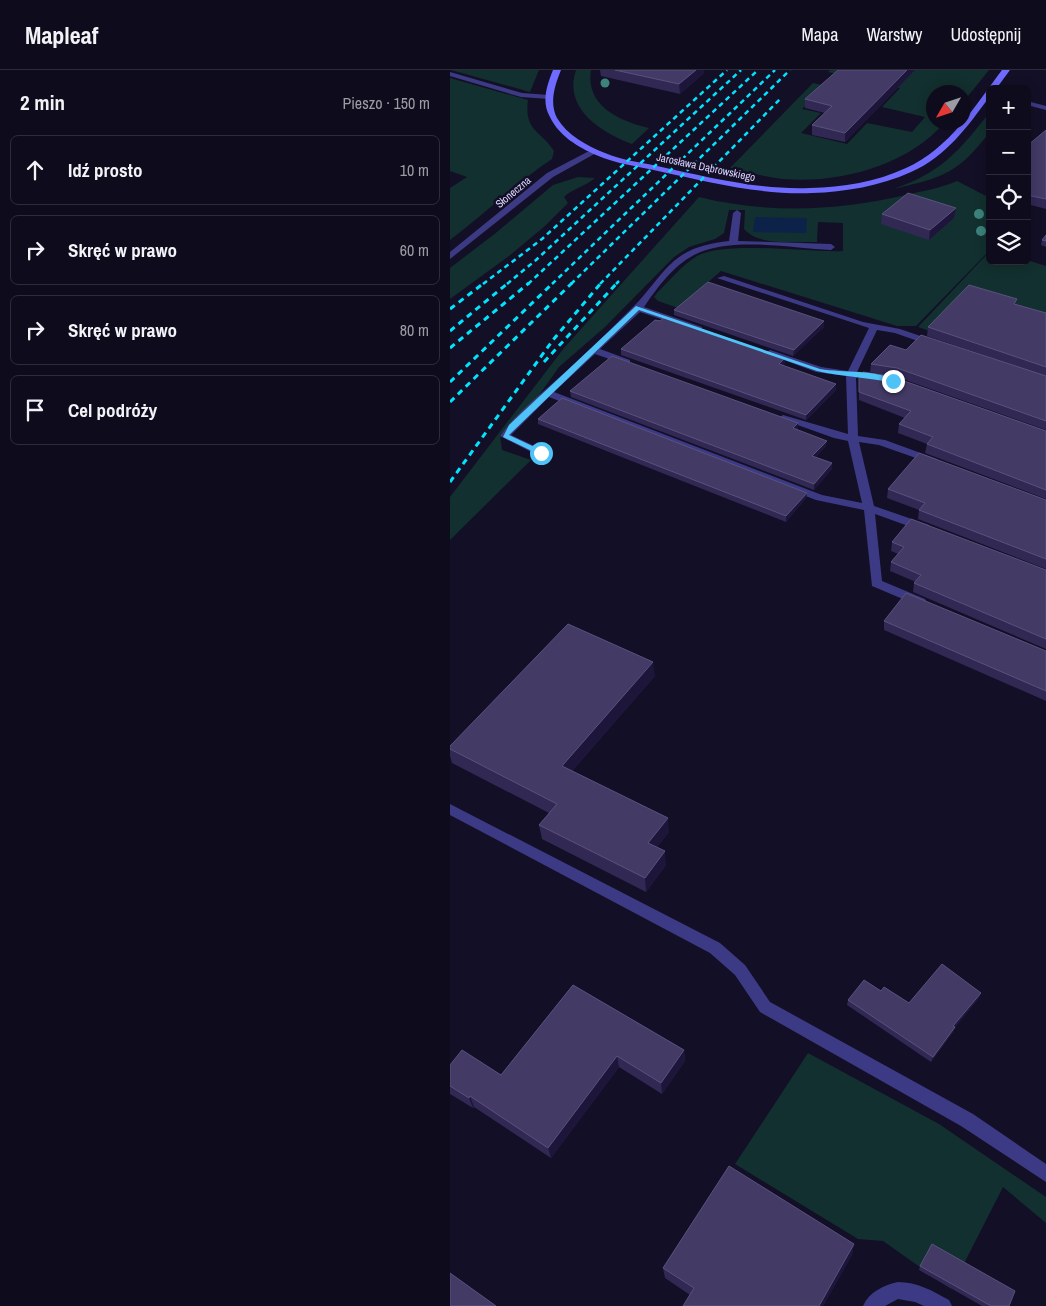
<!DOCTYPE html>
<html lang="pl">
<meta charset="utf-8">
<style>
:root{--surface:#0e0b1c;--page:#1c1929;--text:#f1f3f6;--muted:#9b9ba3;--line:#2e2b3b}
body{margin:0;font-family:"Archivo Narrow",sans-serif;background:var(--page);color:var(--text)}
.controls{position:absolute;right:15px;top:15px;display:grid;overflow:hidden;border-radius:8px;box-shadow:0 2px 12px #0003}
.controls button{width:45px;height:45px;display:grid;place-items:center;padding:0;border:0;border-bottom:1px solid var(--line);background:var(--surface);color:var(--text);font:25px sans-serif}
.compass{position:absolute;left:476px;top:15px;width:45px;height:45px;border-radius:50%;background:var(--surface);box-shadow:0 2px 12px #0003;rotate:231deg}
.stop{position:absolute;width:15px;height:15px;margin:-11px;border:4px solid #4fc3f7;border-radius:50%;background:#fff}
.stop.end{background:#4fc3f7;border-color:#fff;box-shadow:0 1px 5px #0008}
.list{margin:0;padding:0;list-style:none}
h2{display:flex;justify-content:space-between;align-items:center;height:65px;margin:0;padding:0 20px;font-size:21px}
h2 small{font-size:16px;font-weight:400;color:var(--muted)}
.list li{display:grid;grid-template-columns:32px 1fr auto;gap:15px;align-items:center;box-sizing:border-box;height:70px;margin:0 10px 10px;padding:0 10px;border:1px solid var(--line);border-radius:8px}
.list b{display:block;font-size:19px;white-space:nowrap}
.list em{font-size:16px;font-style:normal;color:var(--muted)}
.icon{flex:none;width:28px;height:28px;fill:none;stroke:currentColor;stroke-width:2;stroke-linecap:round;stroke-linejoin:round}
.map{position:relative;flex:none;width:596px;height:1236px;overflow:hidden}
header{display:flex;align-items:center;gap:30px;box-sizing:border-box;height:70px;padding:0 25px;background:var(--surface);border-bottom:1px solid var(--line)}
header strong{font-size:24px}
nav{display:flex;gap:28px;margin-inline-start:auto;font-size:18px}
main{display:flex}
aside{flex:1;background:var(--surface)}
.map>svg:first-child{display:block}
.green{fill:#12302f}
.water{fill:#0c2248}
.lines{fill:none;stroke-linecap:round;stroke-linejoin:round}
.lane{fill:#3d3a85;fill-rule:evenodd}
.street{fill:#3d3a85;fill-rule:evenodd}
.secondary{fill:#6f6bff;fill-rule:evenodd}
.rail-far1{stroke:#00e5ff;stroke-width:2.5;stroke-dasharray:5 4;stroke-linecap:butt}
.rail{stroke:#00e5ff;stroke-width:3;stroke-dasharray:6 5;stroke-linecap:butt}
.tree{fill:#3d827b}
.wall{fill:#312854}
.shaded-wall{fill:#1d163a}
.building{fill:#433a66;stroke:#5a527e}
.route{fill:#4fc3f7}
.labels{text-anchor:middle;stroke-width:5;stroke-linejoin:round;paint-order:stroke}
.far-street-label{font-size:11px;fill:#d9d4ff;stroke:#130f26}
</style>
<header>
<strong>Mapleaf</strong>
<nav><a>Mapa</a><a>Warstwy</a><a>Udostępnij</a></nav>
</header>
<main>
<aside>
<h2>2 min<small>Pieszo · 150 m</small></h2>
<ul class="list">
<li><svg class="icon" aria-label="ahead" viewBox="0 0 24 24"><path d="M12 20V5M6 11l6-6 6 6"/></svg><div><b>Idź prosto</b></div><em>10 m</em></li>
<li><svg class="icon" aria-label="right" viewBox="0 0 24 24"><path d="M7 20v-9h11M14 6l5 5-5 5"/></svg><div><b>Skręć w prawo</b></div><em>60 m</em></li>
<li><svg class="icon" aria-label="right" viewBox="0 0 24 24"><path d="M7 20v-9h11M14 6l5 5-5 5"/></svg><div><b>Skręć w prawo</b></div><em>80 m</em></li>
<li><svg class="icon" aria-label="arrive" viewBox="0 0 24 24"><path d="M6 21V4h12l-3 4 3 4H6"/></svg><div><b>Cel podróży</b></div></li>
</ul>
</aside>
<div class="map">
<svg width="596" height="1236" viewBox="0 0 596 1236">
<rect width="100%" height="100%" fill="#130f26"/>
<path class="green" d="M1 0H89L80 22Z
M126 0H141C135 36 170 51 199 58L182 74C150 62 113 38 126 0Z
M380 0H539L514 31V22H483V52L494 53C457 96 388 114 333 109 315 107 297 102 280 98L363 13 377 16 352 39 371 43 351 63 397 74 417 53 462 62 475 47 432 37 450 18 378 2Z
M0 8 78 30C74 62 91 60 104 81L102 89C67 112 35 144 0 170V118L17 107 0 101Z
M540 42V62C507 104 494 107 444 119 493 101 508 82 540 42Z
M128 107 145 108C135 117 123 118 114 127L118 133 95 156 59 186 0 229V198L47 162 103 115Z
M507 111 540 128V180L466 256H447L271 201 228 238 208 231 204 227 207 223C219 211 232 195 247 186 275 170 357 183 393 181V153L368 152 367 172C345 171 310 177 294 159L295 140H279L274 163 265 169 239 177 224 187 155 257 109 297 85 331 50 365 52 380 81 390 0 470V427L114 278 249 127C318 144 386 141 456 125 473 121 491 118 507 111Z
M540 181V191L577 190 596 196V300L468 257Z
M358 983 489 1054 596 1127V1153L553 1117 501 1219 433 1171 408 1169 285 1094Z"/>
<path class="water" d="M305 147 357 148 356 163 303 162Z"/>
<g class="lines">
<path class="lane" d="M0 2 72 23 99 25 103 27 99 29 71 27 0 6Z
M577 31 596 36V40L577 35Z
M287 140 291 143 288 171 381 174 385 177 381 180C342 178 279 166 244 185 223 196 207 218 194 237L252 257V261H246L190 242 150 279 180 290V294H174L145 284 104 322 372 425 412 433 398 371 384 368 328 348 333 345 398 364 396 306 366 302 315 283 320 280 371 297 398 301 419 258 267 208 274 206 413 252 450 259 485 271 487 273 482 276 445 263 427 260 407 302 414 305 406 308 408 366 435 370 487 389 488 391 483 394 429 375 409 372 424 436 479 455 481 458 475 462 425 444 432 511 475 529 477 532 475 535H467L422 516 414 440 366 430 99 327 61 365 95 381V385H87L50 366C62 349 80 333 95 320 125 294 154 266 182 238 200 221 211 199 232 185 246 176 262 173 279 171L283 143Z
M0 734 270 873 295 895 320 932 523 1044 596 1094V1112L511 1056 310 942 285 905 260 883 0 745Z
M448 1212C467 1212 483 1221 499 1230L502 1236H474L465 1232 448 1229 435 1236H413C419 1222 434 1215 448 1212Z"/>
<path class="street" d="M141 80 148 82 103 107 0 189V182L97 103Z"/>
<path class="secondary" d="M103 0H111C105 15 99 32 107 48 117 65 137 76 155 83 172 90 189 92 207 96 258 107 307 120 360 118 393 117 426 112 456 98 499 79 525 36 552 0H560L546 19H540V26C518 56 496 87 461 102 430 116 395 122 362 123 309 125 259 112 208 101 187 96 166 94 146 85 128 77 109 66 100 47 91 32 97 15 103 0Z"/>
<path class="rail-far1" d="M33 214 92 169 277 0
M57 214 86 190 291 0
M78 214 308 0
M102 214 325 0
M121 214 340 0
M150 214 330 29
M166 214 169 211"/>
<path class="rail" d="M0 239 34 213
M0 261 58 213
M0 278 79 213
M94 292 167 213
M0 312 103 213
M0 332 122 213
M0 412 103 270 151 213"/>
</g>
<g class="tree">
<circle cx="155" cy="13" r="4.5"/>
<circle cx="529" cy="144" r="5"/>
<circle cx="531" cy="161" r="5"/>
</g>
<path class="wall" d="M150 0H254V3L230 24 151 6Z
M388 0H465L395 72 362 65V55L375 43 355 38V29Z
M596 60V139L577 134V76Z
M432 144 504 148 479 170 431 154Z
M596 165V177L591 175 592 170Z
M566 234 596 243V360L447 307 441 306 596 361V429L475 383 477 374 448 363 449 354 455 348 409 330V306H439L420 302 421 294 456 280 568 297 477 266 478 257Z
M224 240 374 257 343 286 224 245Z
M171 279 335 288V293L333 295 386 314V320L356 350 171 285Z
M120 321 348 353V359L347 360 376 376 366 387 382 393V399L364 420 121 327Z
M88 349 357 423 356 428 336 452 88 354Z
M438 419 596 430V499L468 449 469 440 437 428Z
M442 472 596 500V579L463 522 464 513 466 512 440 501 441 492 448 484 441 481Z
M434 551 596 581V631L434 560Z
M205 606 122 701 219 762 207 777 216 795 196 822 92 769 89 755 99 743 2 693 0 686V676Z
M123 915 234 980 235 991 212 1024 169 997 101 1088 24 1037 23 1038 0 1024V995L51 1005Z
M431 921 459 933 529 928 505 957 503 962 481 992 397 935 398 930Z
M404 1174 402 1185 373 1236H233L240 1225 215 1208 213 1198Z
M470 1196 559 1236H532L469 1200Z"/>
<path class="shaded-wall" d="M246 0H254V3L230 24 229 14Z
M457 0H465L395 72V63Z
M506 138 504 148 479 170 480 160Z
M374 251V257L343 286 344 280Z
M335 288V293L329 299V294Z
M386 314V320L356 350V345Z
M348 353V359L342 364 343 358Z
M377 371 376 376 362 392V386Z
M382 393V399L364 420V414Z
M357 423 356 428 336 452V446Z
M203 592 205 606 114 710 112 696Z
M218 748 219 762 200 787 198 773Z
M215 781 216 795 196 822 195 808Z
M531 923 529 928 501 961 503 956Z
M505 957 503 962 481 992 483 987Z
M234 980 235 991 212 1024 211 1013Z
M167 986 169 997 101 1088 98 1078Z
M20 1026 24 1037 23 1038 19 1028Z
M404 1174 402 1185 373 1236H369Z"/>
<path class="building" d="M165 0H246L229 14Z
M388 0H457L395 63 362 55 382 36 355 29Z
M596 60V129L577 125V76Z
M458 123 506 138 480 160 432 144Z
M596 165V171L592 170Z
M258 212 374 251 344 280 224 240Z
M519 215 567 229 564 234 596 243V297L478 257Z
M215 247 335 288 329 294 386 314 356 345 171 279 205 250 210 251Z
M471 265 596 306V351L447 298 421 294 440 275 456 280Z
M162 286 348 353 343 358 377 371 362 386 382 393 364 414 120 321Z
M413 302 440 306 596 361V420L477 374 483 367 449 354 461 341 409 322V306Z
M112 328 357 423 336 446 88 349Z
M469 383 596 430V489L469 440 475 433 438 419Z
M461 449 596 500V569L464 513 471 505 441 492 454 477 442 472Z
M456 523 596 581V621L434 551Z
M118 554 203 592 112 696 218 748 198 773 215 781 195 808 89 755 107 734 0 679V676Z
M492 894 531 923 503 956 505 957 483 987 398 930 414 910 431 921 434 917 459 933Z
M123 915 234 980 211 1013 167 986 98 1078 20 1026 19 1028 0 1016V995L12 980 51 1005Z
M279 1096 404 1174 369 1236H233L244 1218 213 1198Z
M482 1174 565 1221 559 1236H541L470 1196Z
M0 1203 46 1236H0Z"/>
<path class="route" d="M186 236 370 299C394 303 426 299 447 311L443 313C418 307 392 307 367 301L189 240 59 365 93 381V384H88L53 367 59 355Z"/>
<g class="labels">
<g class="far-street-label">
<text transform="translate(256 97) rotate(12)" y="4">Jarosława Dąbrowskiego</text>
<text transform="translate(63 122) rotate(-40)" y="4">Słoneczna</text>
</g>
</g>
</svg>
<div class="controls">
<button>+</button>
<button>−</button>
<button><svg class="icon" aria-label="locate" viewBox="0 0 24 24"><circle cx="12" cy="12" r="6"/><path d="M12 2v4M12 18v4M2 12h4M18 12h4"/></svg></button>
<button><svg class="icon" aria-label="layers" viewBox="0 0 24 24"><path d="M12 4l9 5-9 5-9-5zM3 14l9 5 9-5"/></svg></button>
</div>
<svg class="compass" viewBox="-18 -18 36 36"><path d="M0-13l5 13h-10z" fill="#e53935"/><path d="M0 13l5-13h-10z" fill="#9b9ba3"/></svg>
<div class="stop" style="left:91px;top:383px"></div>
<div class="stop end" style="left:443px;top:311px"></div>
</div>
</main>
